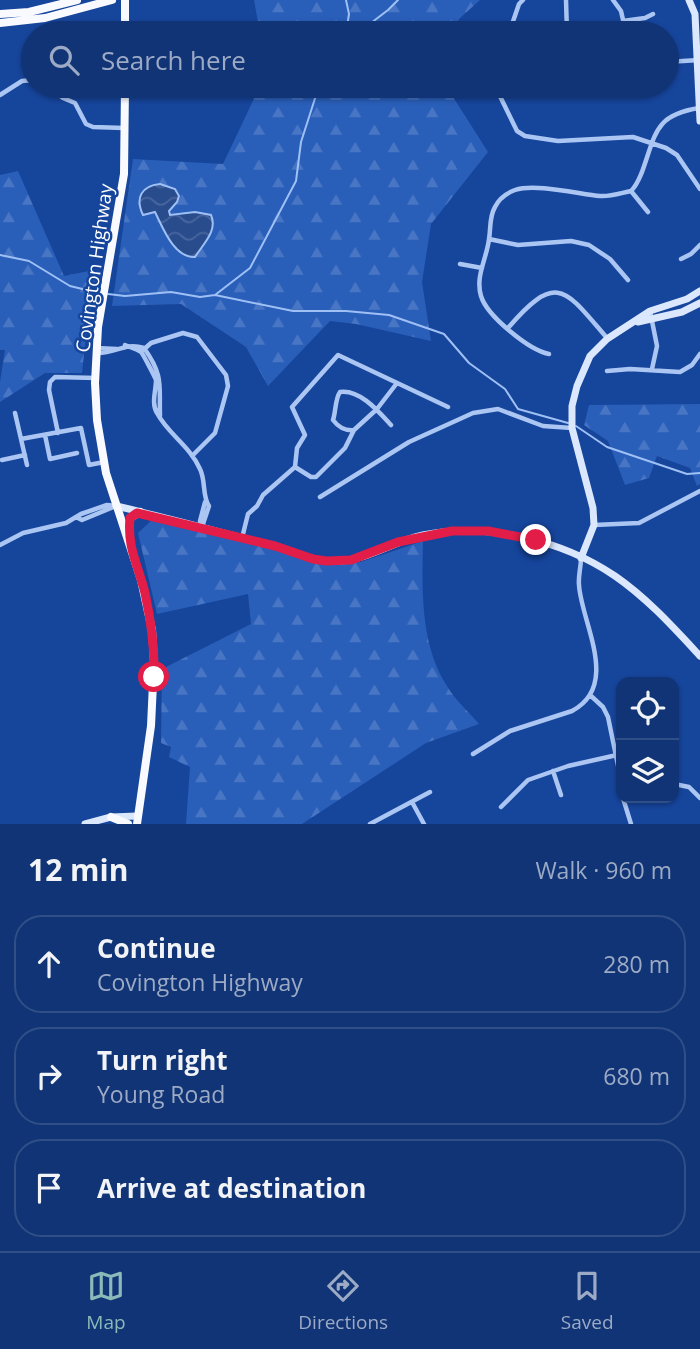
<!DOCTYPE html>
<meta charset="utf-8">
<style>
:root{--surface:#103475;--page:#1e3f7d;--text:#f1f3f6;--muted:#9caac5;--line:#304f87;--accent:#8bbbb9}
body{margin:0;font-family:"Open Sans",sans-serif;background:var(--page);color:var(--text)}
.controls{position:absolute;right:21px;bottom:21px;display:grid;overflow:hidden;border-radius:14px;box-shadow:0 2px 5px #0004}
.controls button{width:63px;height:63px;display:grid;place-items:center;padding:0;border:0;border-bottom:2px solid var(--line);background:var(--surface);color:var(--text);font:35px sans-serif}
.stop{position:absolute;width:21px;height:21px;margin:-16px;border:5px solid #e11d48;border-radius:50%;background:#fff}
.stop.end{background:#e11d48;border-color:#fff;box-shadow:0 2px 7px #0008}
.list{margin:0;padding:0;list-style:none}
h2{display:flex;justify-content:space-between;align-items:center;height:91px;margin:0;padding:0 28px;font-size:30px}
h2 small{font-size:23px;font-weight:400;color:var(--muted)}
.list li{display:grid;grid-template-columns:46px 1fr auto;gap:21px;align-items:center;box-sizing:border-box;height:98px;margin:0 14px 14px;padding:0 14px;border:2px solid var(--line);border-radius:28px}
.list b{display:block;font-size:26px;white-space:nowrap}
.list p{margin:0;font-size:23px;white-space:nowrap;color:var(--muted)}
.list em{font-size:23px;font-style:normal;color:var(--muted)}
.icon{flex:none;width:38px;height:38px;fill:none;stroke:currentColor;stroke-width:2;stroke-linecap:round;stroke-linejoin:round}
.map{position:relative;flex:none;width:700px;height:824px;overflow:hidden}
.search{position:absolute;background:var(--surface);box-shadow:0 2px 5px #0004;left:21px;right:21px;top:21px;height:77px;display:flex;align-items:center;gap:18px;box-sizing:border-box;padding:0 24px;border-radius:38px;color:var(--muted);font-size:26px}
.sheet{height:427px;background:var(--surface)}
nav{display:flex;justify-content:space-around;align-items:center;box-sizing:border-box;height:98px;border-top:2px solid var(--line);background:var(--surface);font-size:19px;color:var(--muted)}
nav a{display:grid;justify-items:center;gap:4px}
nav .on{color:var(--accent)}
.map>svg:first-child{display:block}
.forest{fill:url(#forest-firs)}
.water{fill:url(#water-waves);stroke:#9fc0f5;stroke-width:2}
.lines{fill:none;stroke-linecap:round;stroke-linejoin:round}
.stream{stroke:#9fc0f5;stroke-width:2}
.street{stroke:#acc6f3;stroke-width:4.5}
.secondary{stroke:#dbe7fc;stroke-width:7}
.primary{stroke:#f8faff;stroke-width:8}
.route{stroke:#e11d48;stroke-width:9}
.labels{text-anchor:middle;stroke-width:5;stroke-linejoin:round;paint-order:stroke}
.street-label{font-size:19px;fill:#fff;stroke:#16459c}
</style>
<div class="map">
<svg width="700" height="824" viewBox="0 0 700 824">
<defs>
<pattern id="forest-firs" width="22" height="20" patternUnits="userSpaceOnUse" patternTransform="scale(1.75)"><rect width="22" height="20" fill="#295eb9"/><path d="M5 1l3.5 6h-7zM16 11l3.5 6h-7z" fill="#4976c4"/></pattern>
<pattern id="water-waves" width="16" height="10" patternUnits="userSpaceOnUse" patternTransform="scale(1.75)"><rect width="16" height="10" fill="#294c8d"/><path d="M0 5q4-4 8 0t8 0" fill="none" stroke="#49679e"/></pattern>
</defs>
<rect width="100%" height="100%" fill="#16459c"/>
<path class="forest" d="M254 0H480L459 19 455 33H260Z
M260 86H446L488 152 431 224 422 282 431 341 356 324 330 321 268 386 246 347 181 304 112 306 133 159 223 164Z
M18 171 64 276 99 269 86 336 82 373H45L0 402V382L5 350H0V175Z
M700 404V484L697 486 690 468 657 456 649 478 625 485 608 441 584 425 589 405Z
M153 519 248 542 328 565 361 562 423 541C422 590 420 644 447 686 455 700 469 712 479 724L426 743 302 824H186L190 767 169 757 171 747 161 743 162 669 251 624 248 594 157 614 138 533Z"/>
<path class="water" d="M160 184 175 189 179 196 177 202 169 211 170 215 195 212 211 215C218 231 203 244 195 257 174 258 163 228 155 212L143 215C135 198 141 186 160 184Z"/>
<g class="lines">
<path class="stream" d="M346 0 349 14 346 33
M358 33 388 10 398 0
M0 255 29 261 70 286 99 293
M108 294 125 296 171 292 200 297 215 295 250 268 296 181 301 142 319 86
M215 295 293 311H346L389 315 444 334 469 363 505 389 518 409 568 423
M576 426 607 447 687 474 700 473"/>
<path class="street" d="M566 0 567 33
M613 0 621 11 626 33
M623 21 645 18 653 14
M509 33 519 4 523 0
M667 62 699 60
M48 86 63 98 75 103 86 124 93 127 124 128
M495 86 517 131 525 136 558 141 633 137 666 148 677 155 700 189
M0 95 22 81 33 80
M631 191 648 212
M489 239 518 245 571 241 589 245 610 259 628 280
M681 259 691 254 700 245
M460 264 482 268
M650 311 657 346 652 369
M508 328C557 271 565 289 607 338
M125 345C130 347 137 349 141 352 143 354 155 377 156 380 156 391 151 403 157 413 168 434 190 446 200 469 206 481 202 496 209 506L202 527
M96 348 117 349
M141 352 151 343 183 333 197 337 226 375 228 386 215 433 193 455
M96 353C116 354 124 342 144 348 164 376 159 385 160 416
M549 354C529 350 487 316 481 296 475 276 487 258 489 239 491 228 489 217 495 207 499 199 507 193 515 190 535 183 579 194 600 196 610 197 621 193 631 191 637 185 639 179 642 172 656 134 654 115 699 108
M607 371 630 369 680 372 692 365 700 354
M15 413 27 465
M354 430C345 431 339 428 333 420 336 411 335 399 340 392 360 389 379 412 391 425
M58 433 49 390 50 382 55 377 96 378
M45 435 50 459 77 453
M21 439 81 428 89 465 104 462
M2 460 25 455
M295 467 311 477H316L345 448 354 430 377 409 397 383
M320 497 409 442 473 413 498 409 543 426 572 428
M78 518 82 520 116 506
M594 525 639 523 700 491
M202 527 200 521 205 502
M242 538 248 514 257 506 263 495 295 467 297 448 305 435 292 407 338 355 448 407
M0 545 23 533 66 523 81 514 107 505 116 506
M590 695 603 707 608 717 621 780
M473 754 510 731 572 711C621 685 581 622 579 585 578 576 581 567 581 558
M553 771 561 795
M674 784 689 787 700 798
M623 798 631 824
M412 802 424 824
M501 807 528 780 568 766 617 755
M370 824 430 792"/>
<path class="secondary" d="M689 0 695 14 700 121
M638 322 682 312 700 303
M116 506C168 518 219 532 271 545 290 549 307 560 327 561 361 565 390 542 423 535 486 522 562 540 615 576 647 598 674 628 700 656
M581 558 594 525 593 508 572 428V406L577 386 590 356 607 339 650 311 687 299 700 291
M85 824 111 817 137 816"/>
<path class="primary" d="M125 0V33
M0 14 29 12 77 0
M0 23 45 18 112 0
M125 86 124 174 98 327 95 383 97 420 106 473 141 580 152 630 154 662 151 726 137 824
M130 534V518L140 512
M111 817 128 824"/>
</g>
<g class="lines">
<path class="route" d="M154 677C155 649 151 621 145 593 138 565 127 548 130 518L137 513 275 546 313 559 326 561 351 560 398 542 452 531H488L536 540"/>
</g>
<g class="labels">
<g class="street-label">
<text transform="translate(94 268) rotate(-82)" y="7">Covington Highway</text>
</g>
</g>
</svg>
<div class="controls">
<button><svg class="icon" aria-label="locate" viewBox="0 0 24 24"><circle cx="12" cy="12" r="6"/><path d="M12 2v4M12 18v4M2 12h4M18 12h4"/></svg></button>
<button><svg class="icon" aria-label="layers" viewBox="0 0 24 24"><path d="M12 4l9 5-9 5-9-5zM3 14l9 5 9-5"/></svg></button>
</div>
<div class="stop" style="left:154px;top:677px"></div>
<div class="stop end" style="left:536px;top:540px"></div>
<div class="search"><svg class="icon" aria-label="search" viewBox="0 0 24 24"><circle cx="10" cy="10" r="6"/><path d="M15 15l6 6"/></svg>Search here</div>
</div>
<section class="sheet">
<h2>12 min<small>Walk · 960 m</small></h2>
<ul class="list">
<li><svg class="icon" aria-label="ahead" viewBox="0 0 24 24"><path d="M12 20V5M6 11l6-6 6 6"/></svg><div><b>Continue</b><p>Covington Highway</p></div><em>280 m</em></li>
<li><svg class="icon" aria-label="right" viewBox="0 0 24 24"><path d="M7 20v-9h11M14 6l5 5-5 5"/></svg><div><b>Turn right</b><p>Young Road</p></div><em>680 m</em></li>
<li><svg class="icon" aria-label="arrive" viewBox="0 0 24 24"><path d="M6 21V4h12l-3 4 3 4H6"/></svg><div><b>Arrive at destination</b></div></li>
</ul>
</section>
<nav>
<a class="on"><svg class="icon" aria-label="map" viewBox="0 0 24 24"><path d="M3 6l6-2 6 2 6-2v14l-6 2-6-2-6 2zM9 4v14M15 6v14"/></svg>Map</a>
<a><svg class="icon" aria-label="directions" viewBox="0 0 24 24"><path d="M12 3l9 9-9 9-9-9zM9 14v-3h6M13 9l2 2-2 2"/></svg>Directions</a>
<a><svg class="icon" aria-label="saved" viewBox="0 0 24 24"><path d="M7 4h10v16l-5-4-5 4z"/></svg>Saved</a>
</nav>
